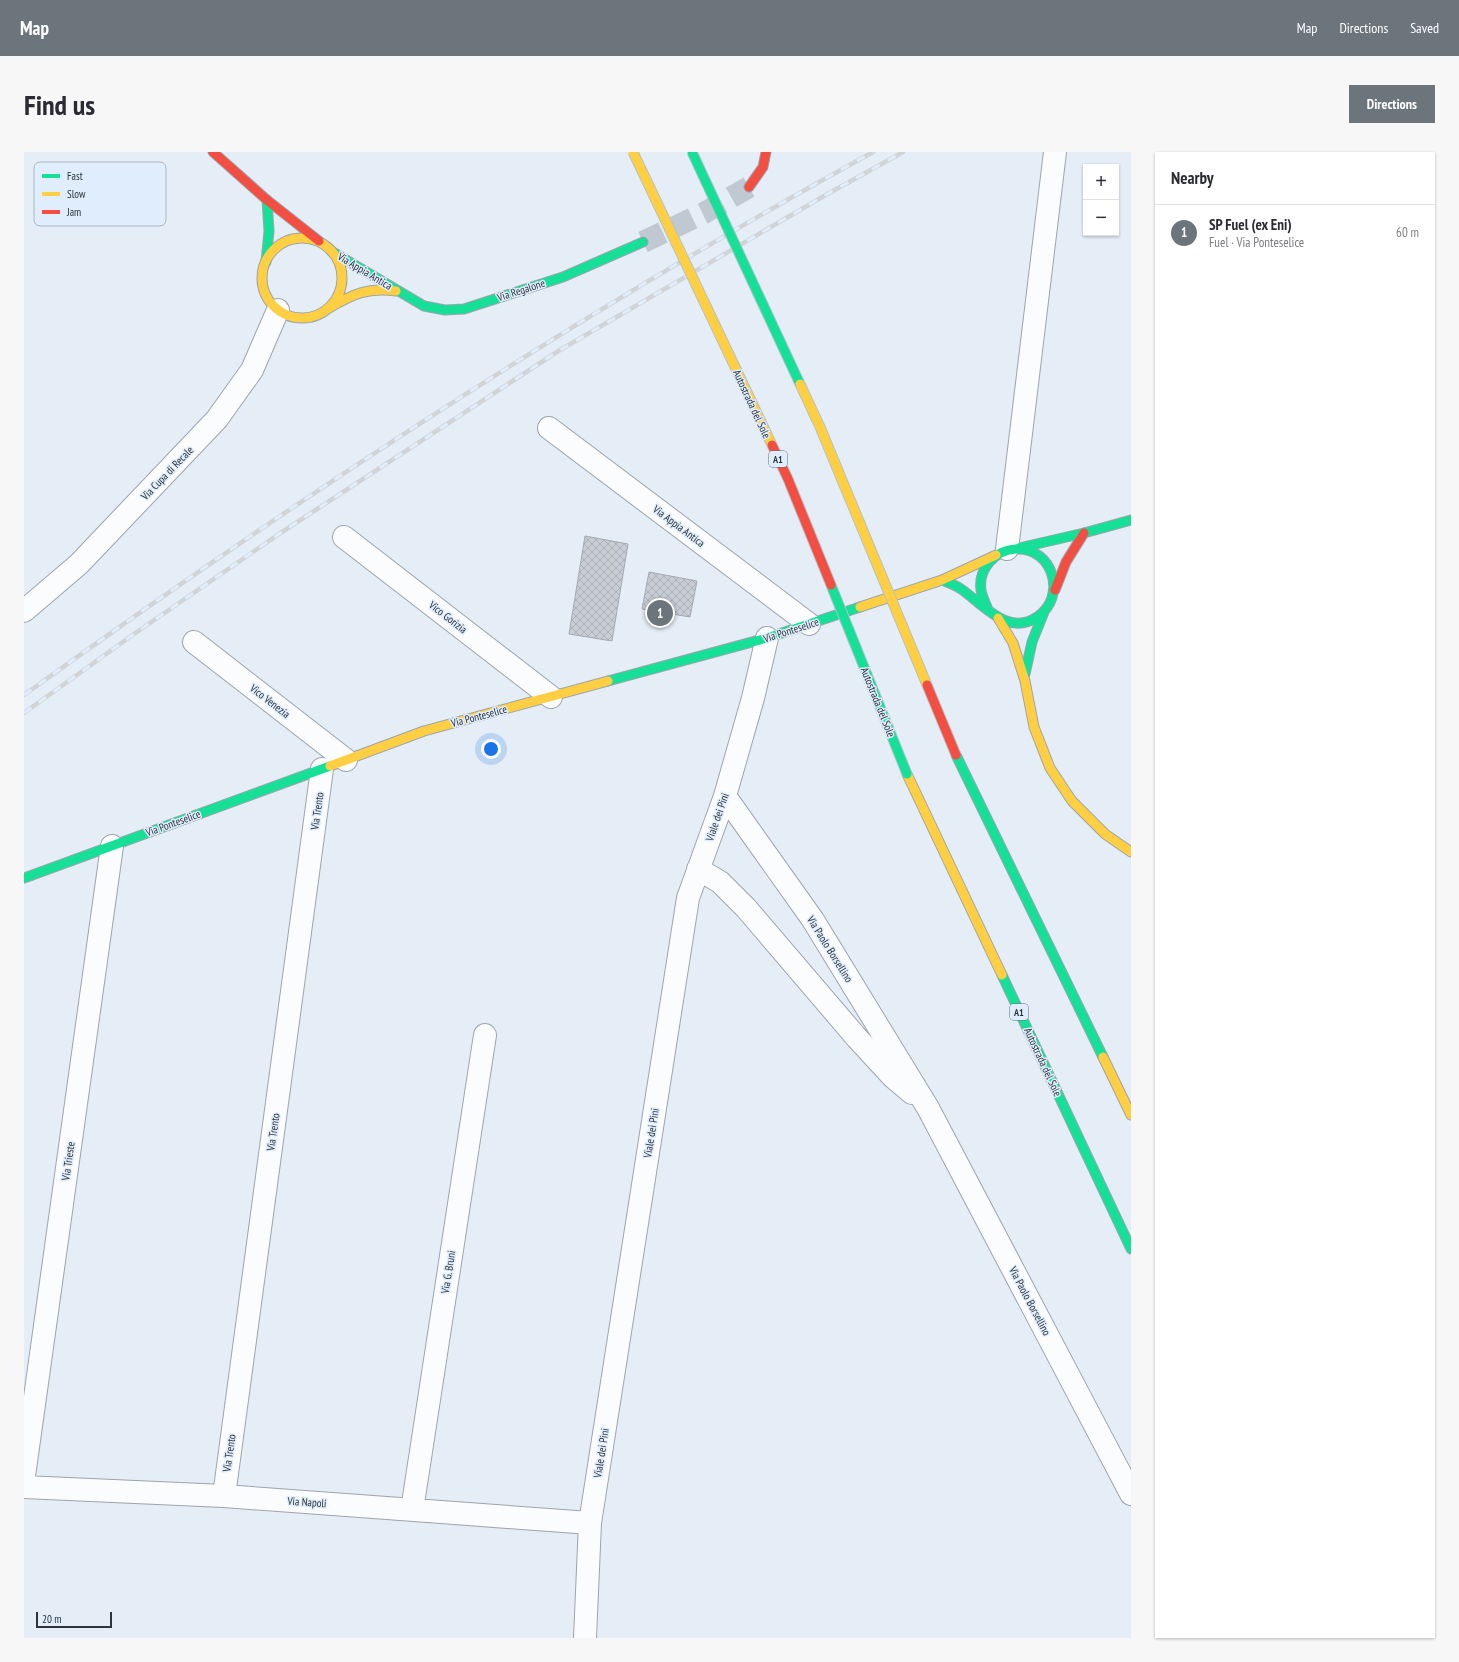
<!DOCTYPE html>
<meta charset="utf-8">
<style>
:root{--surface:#fff;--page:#f7f7f7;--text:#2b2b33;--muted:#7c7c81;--line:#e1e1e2;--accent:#6d757c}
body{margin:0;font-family:"PT Sans Narrow",sans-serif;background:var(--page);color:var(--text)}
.controls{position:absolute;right:12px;top:12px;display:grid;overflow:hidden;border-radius:0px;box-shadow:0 1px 3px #0004}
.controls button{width:36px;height:36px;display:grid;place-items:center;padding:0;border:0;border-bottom:1px solid var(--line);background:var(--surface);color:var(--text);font:20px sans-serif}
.scale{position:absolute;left:12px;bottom:10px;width:76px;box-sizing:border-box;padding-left:4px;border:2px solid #2d343b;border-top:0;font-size:11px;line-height:14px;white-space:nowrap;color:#2d343b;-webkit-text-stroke:3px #dfedfc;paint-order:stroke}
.you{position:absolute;left:467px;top:597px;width:14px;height:14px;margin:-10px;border:3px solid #fff;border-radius:50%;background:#1a73e8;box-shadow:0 0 0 6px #1a73e833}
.badge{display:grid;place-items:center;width:26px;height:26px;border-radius:50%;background:var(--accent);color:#fff;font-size:13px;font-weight:700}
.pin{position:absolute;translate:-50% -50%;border:2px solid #fff;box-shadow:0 1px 4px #0006}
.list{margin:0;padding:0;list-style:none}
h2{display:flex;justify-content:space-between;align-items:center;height:52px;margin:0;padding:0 16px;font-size:17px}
h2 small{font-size:13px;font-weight:400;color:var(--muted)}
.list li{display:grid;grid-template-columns:26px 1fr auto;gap:12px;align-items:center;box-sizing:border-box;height:56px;padding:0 16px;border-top:1px solid var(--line)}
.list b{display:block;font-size:15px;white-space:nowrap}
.list p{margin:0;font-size:13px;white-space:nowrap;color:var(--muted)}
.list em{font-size:13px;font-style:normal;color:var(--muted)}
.map{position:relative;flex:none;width:1107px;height:1486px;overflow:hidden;border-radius:0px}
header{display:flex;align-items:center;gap:24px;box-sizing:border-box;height:56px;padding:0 20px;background:var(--accent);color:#fff}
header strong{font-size:19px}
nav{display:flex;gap:22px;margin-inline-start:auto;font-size:14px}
.intro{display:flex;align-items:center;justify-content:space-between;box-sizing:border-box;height:96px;padding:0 24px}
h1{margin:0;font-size:28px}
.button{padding:10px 18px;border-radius:0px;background:var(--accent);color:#fff;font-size:14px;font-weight:700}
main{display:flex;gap:24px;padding:0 24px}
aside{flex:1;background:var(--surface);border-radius:0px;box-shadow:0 1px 3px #0004}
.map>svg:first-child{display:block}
.building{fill:url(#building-cross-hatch);stroke:#a5aab2}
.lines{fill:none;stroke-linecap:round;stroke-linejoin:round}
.secondary-tunnel{stroke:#c0c8d1;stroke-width:22;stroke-dasharray:22 11;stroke-linecap:butt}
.street-casing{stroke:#9ea4ac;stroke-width:24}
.fast-casing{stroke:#9ea4ac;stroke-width:11}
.slow-casing{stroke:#9ea4ac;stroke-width:11}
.jam-casing{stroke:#9ea4ac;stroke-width:11}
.street{stroke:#fbfcfe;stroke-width:22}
.fast{stroke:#16e098;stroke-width:9}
.slow{stroke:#ffcf43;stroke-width:9}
.jam{stroke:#f24e42;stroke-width:9}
.rail-casing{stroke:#d1d4d6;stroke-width:4.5}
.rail{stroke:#dfedfc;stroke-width:3;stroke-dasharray:9;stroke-linecap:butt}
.fast-bridge-casing{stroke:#b5c0c8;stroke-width:11;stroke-linecap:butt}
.slow-bridge-casing{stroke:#b5c0c8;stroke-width:11;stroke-linecap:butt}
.jam-bridge-casing{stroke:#b5c0c8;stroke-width:11;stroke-linecap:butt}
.fast-bridge{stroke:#16e098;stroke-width:9}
.slow-bridge{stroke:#ffcf43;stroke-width:9}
.jam-bridge{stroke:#f24e42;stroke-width:9}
.labels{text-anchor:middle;stroke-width:3;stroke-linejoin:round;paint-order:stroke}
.shield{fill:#dfedfc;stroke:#626c75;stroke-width:1}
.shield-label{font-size:10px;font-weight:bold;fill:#2d343b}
.street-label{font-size:11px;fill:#2d343b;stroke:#dfedfc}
.key{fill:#dfedfc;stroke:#aab6c2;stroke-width:1}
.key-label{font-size:11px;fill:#2d343b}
</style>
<header>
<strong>Map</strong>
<nav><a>Map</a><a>Directions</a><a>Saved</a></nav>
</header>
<div class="intro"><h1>Find us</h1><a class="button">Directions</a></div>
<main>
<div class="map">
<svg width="1107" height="1486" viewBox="0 0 1107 1486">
<defs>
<pattern id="building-cross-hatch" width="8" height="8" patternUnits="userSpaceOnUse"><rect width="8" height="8" fill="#c8cdd5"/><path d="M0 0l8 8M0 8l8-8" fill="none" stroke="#acb1b8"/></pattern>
</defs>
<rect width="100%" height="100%" fill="#e5edf6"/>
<path class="building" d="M561 384 604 392 588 489 545 482Z
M625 420 673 429 666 465 618 457Z"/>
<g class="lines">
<path class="secondary-tunnel" d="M619 90 680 61 725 35"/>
<defs>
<path id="street" d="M525 276 785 472
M320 385 527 545
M983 397 1031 0
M0 459 55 412 193 267 228 218 254 158
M170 490 322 608
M701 644 789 768 904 956 1107 1342
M674 717 696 730 722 756 833 886 869 925 888 941
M0 1324 88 694
M0 1335 200 1344 566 1371
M200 1344 298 617
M388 1358 461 883
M561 1486 566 1371 664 746 701 644 729 546 743 486"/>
<path id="fast" d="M307 99 400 154 421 158 440 157 539 125 619 90
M242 110 245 79 243 48
M995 396 1060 381 1107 368
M918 428C925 431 931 433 937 437 959 452 984 485 1013 465 1044 445 1029 395 992 397 971 398 954 417 957 438 958 445 962 452 964 458
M1001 522 1008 490 1020 460
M584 529 743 486 836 455
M932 603 1079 905
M0 726 306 614
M978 823 1107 1097"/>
<path id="slow" d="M238 126a40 40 0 1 1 80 0a40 40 0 1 1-80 0Z
M305 156C329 142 344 135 372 139
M836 455 918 428 972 403
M974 466 989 491 1001 529 1010 575 1026 616 1048 649 1081 682 1107 700
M306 614 400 579 584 529
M883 622 978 823
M1079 905 1107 963"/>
<path id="jam" d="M189 0 243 48 295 89
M725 35 739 15 742 0
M1031 438 1042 410 1060 381"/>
</defs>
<use href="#street" class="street-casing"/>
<use href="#fast" class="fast-casing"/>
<use href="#slow" class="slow-casing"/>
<use href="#jam" class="jam-casing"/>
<use href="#street" class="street"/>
<use href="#fast" class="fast"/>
<use href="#slow" class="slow"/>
<use href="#jam" class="jam"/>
<defs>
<path id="rail" d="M0 543C273 346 554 162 849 0
M0 561 110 482 255 382 536 198 800 44 879 0"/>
</defs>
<use href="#rail" class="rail-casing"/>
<use href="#rail" class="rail"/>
<defs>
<path id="fast-bridge" d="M668 0 776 232
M807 433 883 622"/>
<path id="slow-bridge" d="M609 0 748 293
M776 232 796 275 903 533"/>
<path id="jam-bridge" d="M748 293 764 327 807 433
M903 533 932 603"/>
</defs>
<use href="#fast-bridge" class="fast-bridge-casing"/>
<use href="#slow-bridge" class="slow-bridge-casing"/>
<use href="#jam-bridge" class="jam-bridge-casing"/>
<use href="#fast-bridge" class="fast-bridge"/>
<use href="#slow-bridge" class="slow-bridge"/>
<use href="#jam-bridge" class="jam-bridge"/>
</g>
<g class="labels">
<g class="shield">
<rect x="745" y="299" width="18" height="16" rx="3"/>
<rect x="986" y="852" width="18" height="16" rx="3"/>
</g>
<g class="shield-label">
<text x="754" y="311">A1</text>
<text x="995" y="864">A1</text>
</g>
<g class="street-label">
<text transform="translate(341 119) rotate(31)" y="4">Via Appia Antica</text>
<text transform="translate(497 138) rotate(-18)" y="4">Via Regalone</text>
<text transform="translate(728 252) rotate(65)" y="4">Autostrada del Sole</text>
<text transform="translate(143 321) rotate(-46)" y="4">Via Cupa di Recale</text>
<text transform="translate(655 374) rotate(37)" y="4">Via Appia Antica</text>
<text transform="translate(424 465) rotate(38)" y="4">Vico Gorizia</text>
<text transform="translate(767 478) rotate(-18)" y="4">Via Ponteselice</text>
<text transform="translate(246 549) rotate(38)" y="4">Vico Venezia</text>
<text transform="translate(854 550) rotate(68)" y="4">Autostrada del Sole</text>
<text transform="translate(455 564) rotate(-15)" y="4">Via Ponteselice</text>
<text transform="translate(293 659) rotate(-82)" y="4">Via Trento</text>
<text transform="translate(693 665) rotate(-71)" y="4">Viale dei Pini</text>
<text transform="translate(149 671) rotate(-20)" y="4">Via Ponteselice</text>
<text transform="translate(806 797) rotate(58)" y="4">Via Paolo Borsellino</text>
<text transform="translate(1019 910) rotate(65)" y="4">Autostrada del Sole</text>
<text transform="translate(249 980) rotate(-82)" y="4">Via Trento</text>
<text transform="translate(627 981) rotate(-81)" y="4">Viale dei Pini</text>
<text transform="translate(44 1009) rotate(-82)" y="4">Via Trieste</text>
<text transform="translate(424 1120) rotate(-81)" y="4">Via G. Bruni</text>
<text transform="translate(1006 1149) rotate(62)" y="4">Via Paolo Borsellino</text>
<text transform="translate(205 1301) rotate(-82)" y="4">Via Trento</text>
<text transform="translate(577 1301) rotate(-81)" y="4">Viale dei Pini</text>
<text transform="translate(283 1350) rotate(4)" y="4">Via Napoli</text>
</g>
</g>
<rect x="10" y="10" width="132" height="64" rx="6" class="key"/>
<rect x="18" y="22" width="18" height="4" fill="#16e098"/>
<rect x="18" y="40" width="18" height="4" fill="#ffcf43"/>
<rect x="18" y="58" width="18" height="4" fill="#f24e42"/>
<g class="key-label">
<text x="43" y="28">Fast</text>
<text x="43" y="46">Slow</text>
<text x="43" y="64">Jam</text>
</g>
</svg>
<div class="controls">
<button>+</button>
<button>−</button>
</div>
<div class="scale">20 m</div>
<div class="you"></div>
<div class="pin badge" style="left:636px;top:461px">1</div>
</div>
<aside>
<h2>Nearby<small></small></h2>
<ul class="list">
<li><span class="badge">1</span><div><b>SP Fuel (ex Eni)</b><p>Fuel · Via Ponteselice</p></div><em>60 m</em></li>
</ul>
</aside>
</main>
